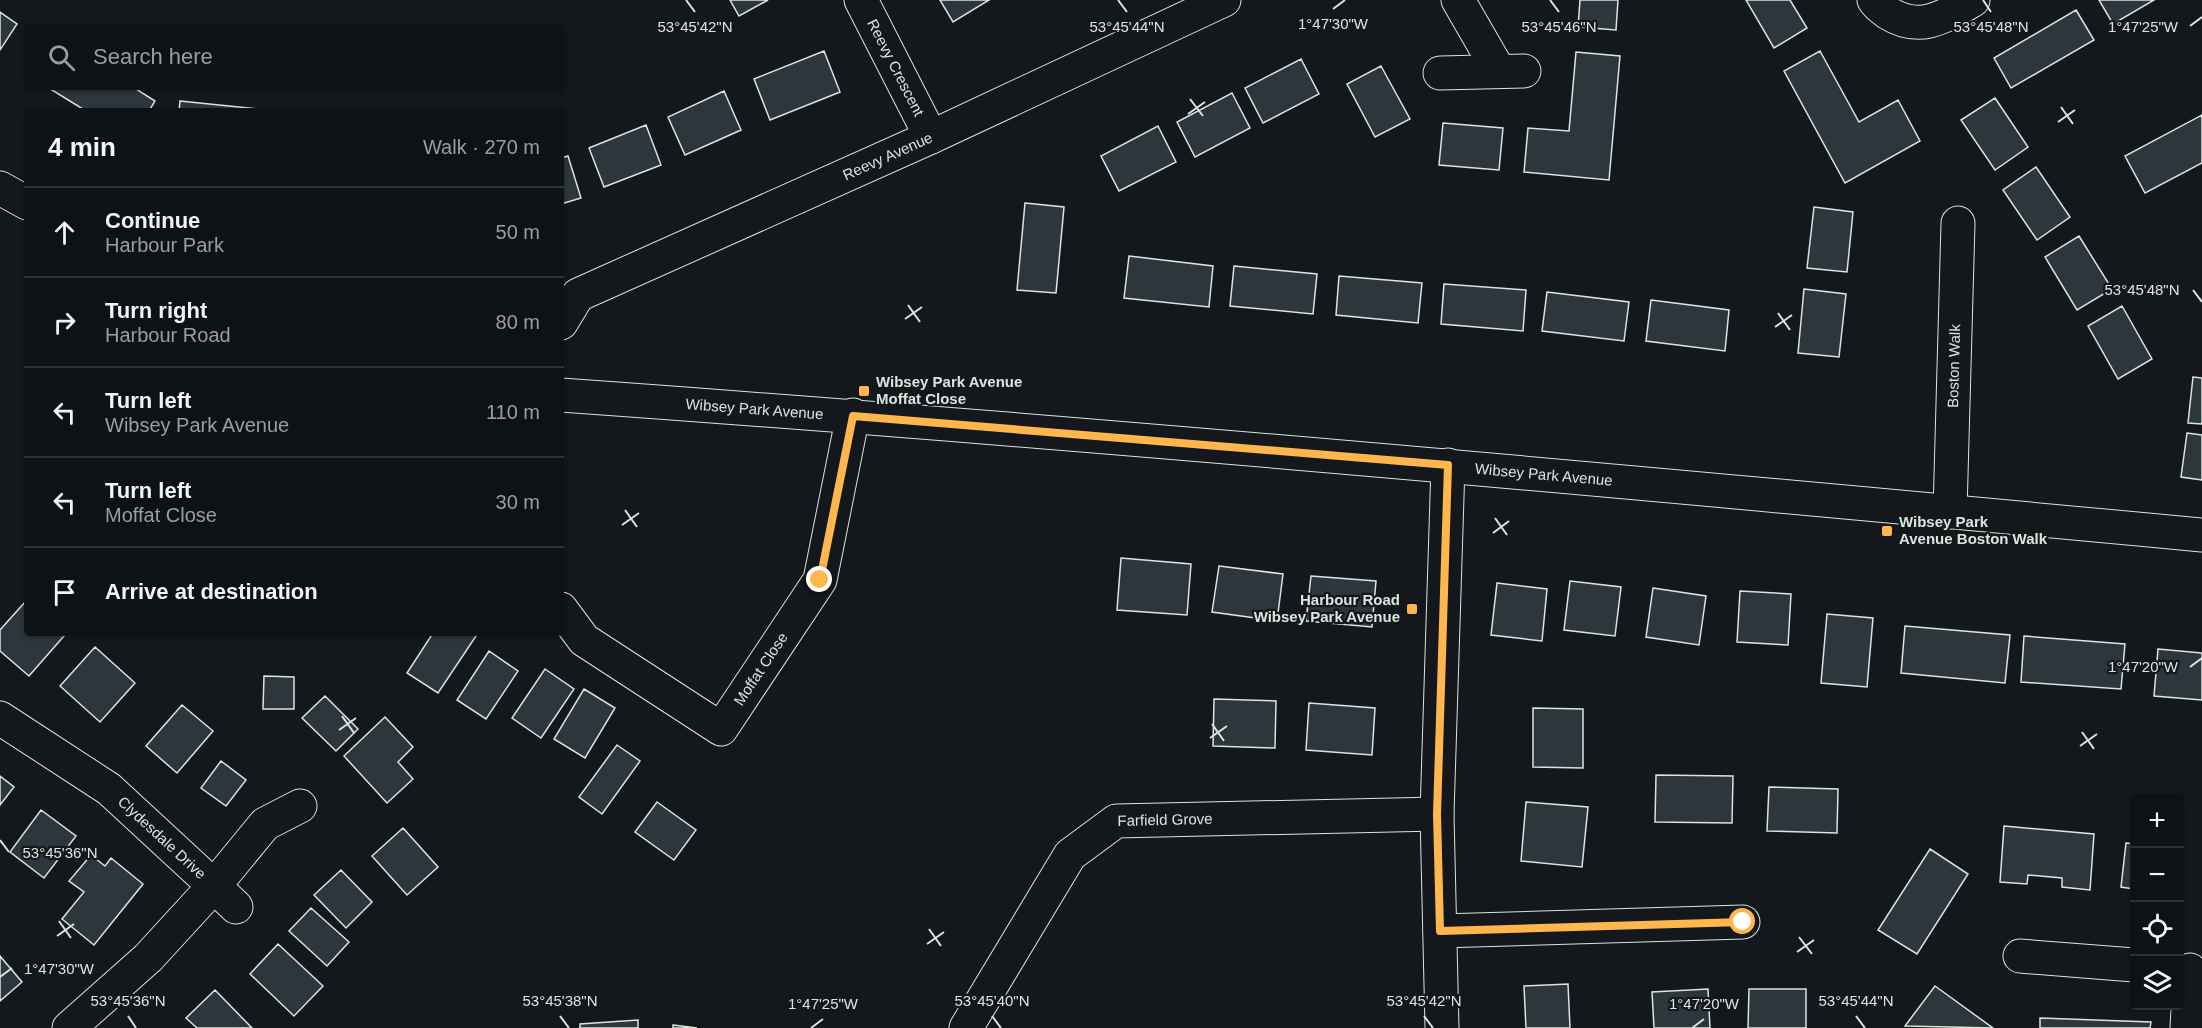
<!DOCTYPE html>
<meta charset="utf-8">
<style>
:root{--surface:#0f1215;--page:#1d2022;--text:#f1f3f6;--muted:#9b9ea0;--line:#2f3234}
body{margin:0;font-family:Arial,sans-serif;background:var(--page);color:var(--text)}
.controls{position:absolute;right:18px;bottom:18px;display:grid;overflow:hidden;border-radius:6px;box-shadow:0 2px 4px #0004}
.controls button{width:54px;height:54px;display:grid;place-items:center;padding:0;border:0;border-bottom:2px solid var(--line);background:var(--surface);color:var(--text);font:30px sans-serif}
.stop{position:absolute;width:18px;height:18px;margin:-14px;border:4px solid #ffb74d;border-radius:50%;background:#fff}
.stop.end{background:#ffb74d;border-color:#fff;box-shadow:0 2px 6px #0008}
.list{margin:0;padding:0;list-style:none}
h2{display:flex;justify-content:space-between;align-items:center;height:78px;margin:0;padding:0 24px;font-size:26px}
h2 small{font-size:20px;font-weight:400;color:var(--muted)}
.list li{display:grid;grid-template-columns:39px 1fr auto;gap:18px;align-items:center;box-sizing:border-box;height:90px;padding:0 24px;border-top:2px solid var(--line)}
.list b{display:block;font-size:22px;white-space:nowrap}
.list p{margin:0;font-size:20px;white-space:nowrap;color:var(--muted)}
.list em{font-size:20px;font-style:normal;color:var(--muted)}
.icon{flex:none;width:33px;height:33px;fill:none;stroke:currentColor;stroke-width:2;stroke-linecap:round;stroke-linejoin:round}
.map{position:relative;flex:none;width:2202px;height:1028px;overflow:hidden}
.search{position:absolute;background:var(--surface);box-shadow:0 2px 4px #0004;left:24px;top:24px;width:540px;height:66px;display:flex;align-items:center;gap:15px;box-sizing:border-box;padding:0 21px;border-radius:6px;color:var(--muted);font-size:22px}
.panel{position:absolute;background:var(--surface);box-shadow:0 2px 4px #0004;left:24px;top:108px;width:540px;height:528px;border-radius:6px}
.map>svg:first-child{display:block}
.building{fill:#2c363c;stroke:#d8e6dc;stroke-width:1.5}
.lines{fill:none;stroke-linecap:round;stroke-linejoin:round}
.street-casing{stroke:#d8e6dc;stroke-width:35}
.secondary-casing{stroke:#d8e6dc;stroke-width:35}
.street{stroke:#14181c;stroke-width:33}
.secondary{stroke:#14181c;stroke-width:33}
.route{stroke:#ffb74d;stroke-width:8}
.ticks{fill:none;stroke:#d8e6dc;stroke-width:2}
.poi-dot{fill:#ffb74d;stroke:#14181c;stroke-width:2}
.labels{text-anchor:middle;stroke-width:4.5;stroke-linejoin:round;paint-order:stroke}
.street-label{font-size:15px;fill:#d8e6dc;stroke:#14181c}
.poi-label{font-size:15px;font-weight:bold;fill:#d8e6dc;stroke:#14181c;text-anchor:start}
.ticks-label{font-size:15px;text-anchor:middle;fill:#d8e6dc;stroke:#14181c;stroke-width:4.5;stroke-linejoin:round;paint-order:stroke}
</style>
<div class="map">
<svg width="2202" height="1028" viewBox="0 0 2202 1028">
<rect width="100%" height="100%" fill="#14181c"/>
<path class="building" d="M730 0H768L739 16Z
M940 0H989L953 22Z
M1580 0H1618L1616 30 1578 27Z
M1746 0H1790L1807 28 1774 48Z
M2099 0H2154L2113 24Z
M2076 10 2094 40 2011 88 1994 58Z
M0 12 17 24 0 50Z
M824 51 840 92 770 120 754 79Z
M1820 51 1859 122 1898 100 1920 141 1845 183 1784 71Z
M1576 52 1620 56 1609 180 1524 172 1528 128 1569 131Z
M1301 59 1319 94 1263 123 1245 88Z
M1381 66 1410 119 1375 137 1347 84Z
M47 87H133L155 101 149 111H86Z
M724 91 741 130 685 155 668 117Z
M1232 93 1250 128 1195 157 1177 122Z
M1995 98 2028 147 1995 170 1961 120Z
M180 101 278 111H179Z
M2202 115V163L2145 193 2125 156Z
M1443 123 1503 128 1499 170 1439 165Z
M646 125 661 165 604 187 589 148Z
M1158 126 1176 162 1119 191 1101 156Z
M568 156 581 198 561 204V158Z
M2036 167 2070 217 2037 240 2003 190Z
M1025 203 1064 207 1056 293 1017 290Z
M1814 207 1853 212 1847 272 1807 268Z
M2079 236 2112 289 2077 310 2045 257Z
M1129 256 1213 266 1209 307 1124 298Z
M1234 266 1317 274 1313 314 1230 306Z
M1339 276 1422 283 1418 323 1336 315Z
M1444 284 1526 290 1523 331 1441 324Z
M1804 289 1846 294 1839 357 1798 353Z
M1547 292 1629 302 1624 341 1542 331Z
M1651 300 1729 310 1725 351 1646 341Z
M2122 306 2152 359 2118 379 2088 326Z
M2193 377 2202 378V424L2188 423Z
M2187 433 2202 435V480L2181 477Z
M1121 558 1191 564 1187 615 1117 610Z
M1219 566 1283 574 1277 621 1212 612Z
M1311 576 1376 581 1372 627 1306 621Z
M1570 581 1621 587 1615 636 1564 630Z
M1497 583 1547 589 1542 641 1491 635Z
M1653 588 1706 596 1699 645 1646 637Z
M1740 591 1791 594 1788 645 1737 642Z
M25 602 27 633H61L64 636 29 676 0 651V630Z
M1827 614 1873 618 1867 687 1821 683Z
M1905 626 2010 635 2005 683 1901 673Z
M433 633H478L438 693 407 673Z
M2024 636 2125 644 2121 689 2021 682Z
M95 647 135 683 100 722 60 686Z
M2158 649 2202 653V700L2154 696Z
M489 651 518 671 486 719 457 700Z
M545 669 574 689 541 738 512 718Z
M264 676 294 677V709H263Z
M584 689 615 708 585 758 554 739Z
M325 696 358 729 336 751 302 718Z
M1214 699 1276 701 1275 748 1213 746Z
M1309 703 1375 708 1372 755 1306 750Z
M182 705 213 731 177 773 146 746Z
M1533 708 1583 709V768L1533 767Z
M385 717 413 747 398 762 413 779 387 803 344 756Z
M617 745 640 761 602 814 579 797Z
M221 761 246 780 226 806 201 788Z
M1656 775 1733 776 1732 823 1655 822Z
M0 776 14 787 0 805Z
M1769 787 1838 789 1837 833 1767 831Z
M657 802 696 830 674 860 635 832Z
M1526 802 1588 807 1582 867 1521 861Z
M41 810 76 836 44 878 10 852Z
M2004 826 2094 834 2090 890 2062 887V878L2028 875 2027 884 2000 882Z
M403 828 438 867 407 895 372 856Z
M2126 843 2134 844V889L2121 887Z
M1930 849 1968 874 1917 954 1878 930Z
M2180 849H2183L2180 886Z
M91 855 105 866 111 858 143 884 94 945 62 919 84 892 69 881Z
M341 870 372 902 346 928 314 895Z
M311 908 349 942 327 966 289 931Z
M278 944 323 986 294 1016 250 974Z
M0 956 22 982 0 1001Z
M1568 984 1570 1028H1526L1524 986Z
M1935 986 1993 1028 1905 1026Z
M1708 989 1710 1028H1654L1652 992Z
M1749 989H1806V1028H1748Z
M215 990 252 1028H197L186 1018Z
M2040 1018 2151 1022 2150 1028H2040Z
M638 1020V1028H580V1024Z
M673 1025 697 1028H673Z"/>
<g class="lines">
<defs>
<g id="street">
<path id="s1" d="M861 0 931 137"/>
<path d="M1458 0 1499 71"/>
<path d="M1874 0C1878 6 1883 9 1888 13 1920 33 1944 17 1973 0"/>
<path d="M1440 73 1524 71"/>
<path id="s2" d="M561 323 578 295 931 137 1224 0"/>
<path id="s3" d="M1950 512 1958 223"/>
<path id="s4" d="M561 609 584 640 721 729 820 580 853 415"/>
<path id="s5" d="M0 718 109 789 214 886 148 958 69 1028"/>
<path d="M236 907 214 886 265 824 300 806"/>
<path d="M1440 931 1743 922"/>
<path d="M2020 956 2134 965"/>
<path id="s6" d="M966 1028 1070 855 1116 821 1437 814"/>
<path d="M1442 1028 1437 814 1448 465"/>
<path d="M2187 1028 2190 970"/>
</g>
<g id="secondary">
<path d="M0 188 27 203"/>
<path id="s7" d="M561 395C1109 434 1655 484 2202 535"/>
</g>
</defs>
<use href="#street" class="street-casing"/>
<use href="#secondary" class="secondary-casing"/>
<use href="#street" class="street"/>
<use href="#secondary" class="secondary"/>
</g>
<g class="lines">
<path class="route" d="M820 580 853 416 1448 465 1437 814 1440 931 1743 922"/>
</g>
<path class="ticks" d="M686 0 695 12M1118 0 1127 12M1550 0 1559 12M1983 0 1991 12M1333 9 1345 0M2190 26 2202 17M1190 99 1203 116M2061 107 2073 124M1188 114 1205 102M2058 122 2075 110M2193 290 2202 302M908 305 920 322M1778 313 1790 330M905 319 922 307M1775 327 1792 315M625 510 637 527M1495 518 1507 535M622 525 639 513M1493 533 1509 521M2190 667 2202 658M342 716 354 733M1212 724 1224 741M339 730 356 718M2082 732 2094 749M1210 738 1227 726M2080 746 2097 734M0 840 9 852M59 921 71 938M929 929 941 946M57 936 74 924M1799 937 1812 954M927 944 944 932M1797 952 1814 940M0 977 12 968M128 1016 136 1028M560 1016 569 1028M992 1016 1001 1028M1424 1016 1433 1028M1856 1016 1865 1028M811 1028 823 1019M1692 1028 1704 1019"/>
<g class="poi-dot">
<rect x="858" y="385" width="12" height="12" rx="3"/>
<rect x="1881" y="525" width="12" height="12" rx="3"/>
<rect x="1406" y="603" width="12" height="12" rx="3"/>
</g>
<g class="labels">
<g class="street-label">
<text dy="5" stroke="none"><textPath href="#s1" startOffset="76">Reevy Crescent</textPath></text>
<text dy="5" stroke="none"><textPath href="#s2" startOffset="372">Reevy Avenue</textPath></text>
<text dy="5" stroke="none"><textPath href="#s3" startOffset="146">Boston Walk</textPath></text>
<text dy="5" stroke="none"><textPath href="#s7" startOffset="194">Wibsey Park Avenue</textPath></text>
<text dy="5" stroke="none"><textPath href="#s7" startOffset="986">Wibsey Park Avenue</textPath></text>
<text dy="5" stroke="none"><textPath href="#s4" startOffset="274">Moffat Close</textPath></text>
<text dy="5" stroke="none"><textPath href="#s6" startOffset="308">Farfield Grove</textPath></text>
<text dy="5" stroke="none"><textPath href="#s5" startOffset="202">Clydesdale Drive</textPath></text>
</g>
<g class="poi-label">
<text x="876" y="387">Wibsey Park Avenue<tspan x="876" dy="17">Moffat Close</tspan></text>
<text x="1899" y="527">Wibsey Park<tspan x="1899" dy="17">Avenue Boston Walk</tspan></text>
<text x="1400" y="605" text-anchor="end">Harbour Road<tspan x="1400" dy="17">Wibsey Park Avenue</tspan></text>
</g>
</g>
<g class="ticks-label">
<text x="1333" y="29">1°47'30"W</text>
<text x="2143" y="32">1°47'25"W</text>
<text x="695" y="32">53°45'42"N</text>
<text x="1127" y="32">53°45'44"N</text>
<text x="1559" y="32">53°45'46"N</text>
<text x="1991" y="32">53°45'48"N</text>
<text x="2142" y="295">53°45'48"N</text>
<text x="2143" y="672">1°47'20"W</text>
<text x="60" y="858">53°45'36"N</text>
<text x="59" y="974">1°47'30"W</text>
<text x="128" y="1006">53°45'36"N</text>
<text x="560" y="1006">53°45'38"N</text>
<text x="992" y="1006">53°45'40"N</text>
<text x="1424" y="1006">53°45'42"N</text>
<text x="1856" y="1006">53°45'44"N</text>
<text x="823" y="1009">1°47'25"W</text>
<text x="1704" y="1009">1°47'20"W</text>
</g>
</svg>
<div class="controls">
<button>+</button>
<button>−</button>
<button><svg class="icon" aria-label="locate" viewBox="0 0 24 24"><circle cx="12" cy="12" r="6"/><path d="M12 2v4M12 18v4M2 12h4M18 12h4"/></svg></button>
<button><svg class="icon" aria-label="layers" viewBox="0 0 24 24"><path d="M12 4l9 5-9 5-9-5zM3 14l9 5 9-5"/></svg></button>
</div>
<div class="stop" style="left:1743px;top:922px"></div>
<div class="stop end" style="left:820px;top:580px"></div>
<div class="search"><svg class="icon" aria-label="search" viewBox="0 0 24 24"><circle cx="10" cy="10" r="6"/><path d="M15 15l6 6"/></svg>Search here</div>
<section class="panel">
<h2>4 min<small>Walk · 270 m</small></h2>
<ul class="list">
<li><svg class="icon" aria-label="ahead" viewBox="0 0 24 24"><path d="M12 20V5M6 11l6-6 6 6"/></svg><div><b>Continue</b><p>Harbour Park</p></div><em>50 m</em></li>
<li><svg class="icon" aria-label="right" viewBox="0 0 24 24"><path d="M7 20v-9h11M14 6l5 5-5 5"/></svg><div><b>Turn right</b><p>Harbour Road</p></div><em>80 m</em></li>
<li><svg class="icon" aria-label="left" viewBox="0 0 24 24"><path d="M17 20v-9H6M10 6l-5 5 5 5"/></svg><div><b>Turn left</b><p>Wibsey Park Avenue</p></div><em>110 m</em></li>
<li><svg class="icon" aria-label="left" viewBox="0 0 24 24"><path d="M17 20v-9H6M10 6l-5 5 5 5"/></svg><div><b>Turn left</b><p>Moffat Close</p></div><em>30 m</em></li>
<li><svg class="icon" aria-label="arrive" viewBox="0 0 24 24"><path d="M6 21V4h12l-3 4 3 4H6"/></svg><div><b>Arrive at destination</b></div></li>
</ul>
</section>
</div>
